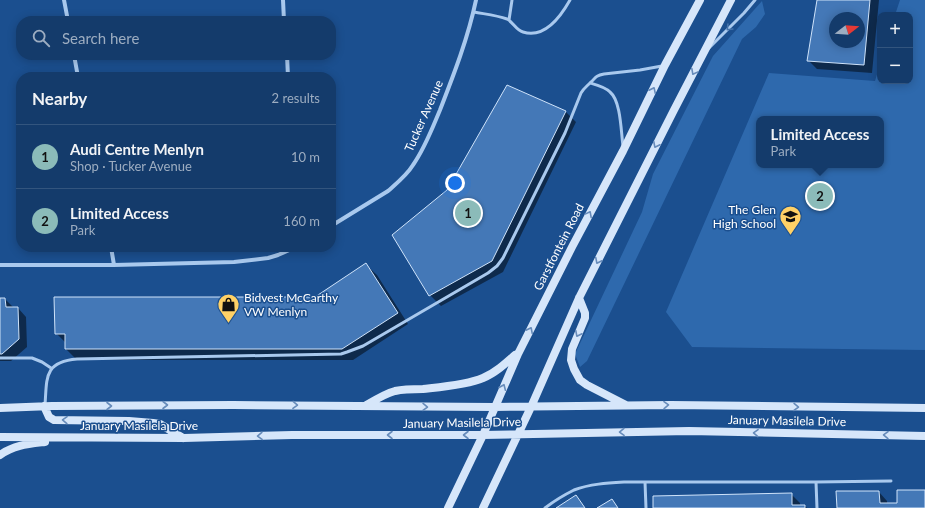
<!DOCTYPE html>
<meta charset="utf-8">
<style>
:root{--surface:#143b6b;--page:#1d4271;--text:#f1f3f6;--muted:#9dadc1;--line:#33557e;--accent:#8bbbb9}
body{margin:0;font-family:Lato,sans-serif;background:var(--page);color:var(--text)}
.controls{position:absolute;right:12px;top:12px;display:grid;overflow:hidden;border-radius:8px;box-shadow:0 2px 10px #0003}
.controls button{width:36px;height:36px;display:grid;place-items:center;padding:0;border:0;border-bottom:1px solid var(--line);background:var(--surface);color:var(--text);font:20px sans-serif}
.compass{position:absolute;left:829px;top:12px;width:36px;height:36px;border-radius:50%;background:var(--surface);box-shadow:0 2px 10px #0003;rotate:73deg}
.you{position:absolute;left:455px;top:183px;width:14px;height:14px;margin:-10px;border:3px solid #fff;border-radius:50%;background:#1a73e8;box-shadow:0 0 0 6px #1a73e833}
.badge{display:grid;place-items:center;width:26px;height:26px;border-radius:50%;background:var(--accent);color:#111;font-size:13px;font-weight:700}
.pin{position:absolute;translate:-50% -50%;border:2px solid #fff;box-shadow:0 1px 4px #0006}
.popup{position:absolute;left:756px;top:116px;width:128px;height:52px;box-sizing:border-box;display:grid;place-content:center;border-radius:8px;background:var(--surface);filter:drop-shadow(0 1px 3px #0005);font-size:13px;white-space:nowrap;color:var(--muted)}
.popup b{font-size:15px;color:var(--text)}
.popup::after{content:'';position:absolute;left:50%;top:100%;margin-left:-8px;border:8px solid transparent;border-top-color:var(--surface)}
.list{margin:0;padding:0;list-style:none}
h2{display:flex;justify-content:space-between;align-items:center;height:52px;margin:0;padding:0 16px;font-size:17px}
h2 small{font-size:13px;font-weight:400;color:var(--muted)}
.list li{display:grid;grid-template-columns:26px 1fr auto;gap:12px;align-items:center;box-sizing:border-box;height:64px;padding:0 16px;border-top:1px solid var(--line)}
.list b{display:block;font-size:15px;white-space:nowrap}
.list p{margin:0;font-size:13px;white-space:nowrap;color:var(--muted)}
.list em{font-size:13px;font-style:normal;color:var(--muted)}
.icon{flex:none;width:22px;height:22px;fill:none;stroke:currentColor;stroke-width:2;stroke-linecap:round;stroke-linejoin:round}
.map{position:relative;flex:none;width:925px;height:508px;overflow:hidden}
.search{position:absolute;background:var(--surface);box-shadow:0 2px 10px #0003;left:16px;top:16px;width:320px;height:44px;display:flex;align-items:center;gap:10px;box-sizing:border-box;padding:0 14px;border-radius:16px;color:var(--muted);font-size:15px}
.panel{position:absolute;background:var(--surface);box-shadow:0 2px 10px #0003;left:16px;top:72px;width:320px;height:180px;border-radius:16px}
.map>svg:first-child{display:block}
.green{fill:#2e69ad;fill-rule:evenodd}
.shadow{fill:#0007;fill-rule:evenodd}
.building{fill:#4478b7;stroke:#cfe3fa;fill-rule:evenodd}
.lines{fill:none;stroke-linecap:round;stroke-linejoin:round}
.service{stroke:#a9c9ee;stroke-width:3}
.minor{stroke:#a9c9ee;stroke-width:4}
.secondary{stroke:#d6e6fa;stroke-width:8}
.oneway{stroke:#4674ac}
.oneway2{stroke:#668bba}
.labels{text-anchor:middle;stroke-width:3;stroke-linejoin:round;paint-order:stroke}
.street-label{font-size:12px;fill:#fff;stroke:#1b4f8f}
.poi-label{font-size:12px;fill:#fff;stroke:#1b4f8f;text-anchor:end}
</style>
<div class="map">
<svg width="925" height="508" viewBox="0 0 925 508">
<rect width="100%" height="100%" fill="#1b4f8f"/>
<path class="green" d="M900 0H925V350L692 347 666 312 769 73 875 81 880 64V81H910V15H895ZM759 119H881V165H759Z
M762 1 765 14 756 27 742 39 587 361 580 367 575 354 642 212 653 174 713 56Z"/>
<path class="shadow" d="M818 0H879L872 73 817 69 808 60ZM835 18H859V42H835Z
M566 112 576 122 503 272 441 306 430 295Z
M366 265 377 275 408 324 353 360H77L66 349V343L56 333 315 298Z
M0 299H5L14 308H18L26 317 27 347 11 361H0Z
M925 491V508H838L879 492 887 501V504H898Z
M791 494 800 503V506H805L807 508H654Z"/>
<path class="building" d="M817 0H870L864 65 807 61ZM835 18H859V42H835Z
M507 85 566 111 492 261 429 296 392 235 447 190Z
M366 263 398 313 342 349H65V334H55L54 297H315Z
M0 298H5L6 307H18L19 339 2 354H0Z
M897 490H925V508H837L836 491H879L880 503H897Z
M792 493V505H805V508H653V496Z
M576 495 585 508H556Z
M612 499 618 508H597Z"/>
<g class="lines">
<path class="service" d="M474 12C484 14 496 15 507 19 513 22 516 30 523 32 545 39 561 16 570 0
M509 20 512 0
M709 48 744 13 755 0
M590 83C597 85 605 87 610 92 621 101 621 132 623 146
M0 358H32L42 362 51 368
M45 405C47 377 44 362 77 359L341 354 347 352 363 346 488 273 497 266 503 258 565 133 581 93C584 88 586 87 590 83 596 78 594 76 604 74L640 70 662 66
M645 482 646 508
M816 482 891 481
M545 508C554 501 564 495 574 490 590 484 607 483 624 482H816L817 508"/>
<path class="minor" d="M64 0 68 21
M283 0 284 21
M74 55 78 77
M287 55 288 77
M331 226 388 191C397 183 407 175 413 165 425 148 432 129 440 110 454 74 468 38 476 0
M111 247 114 265
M0 265H114L234 262 268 258 278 255 296 247"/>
<path class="secondary" d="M579 298 585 313V318L572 349 571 360 574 369 580 380 587 385 626 405
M44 406 49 417 54 420 129 421 153 423 160 424 165 427 183 438
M365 406C375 400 384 394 395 391 404 389 414 389 423 389 441 387 467 385 483 378 495 373 505 364 515 355
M0 408 52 406 233 405 494 407 671 405 925 408
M0 437 184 438 292 435H483L689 431 925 436
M0 455C14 445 28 444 45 442
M448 508 483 435 518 354 572 247 623 151 665 65 700 0
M483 508 531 407 579 298 674 110 731 0"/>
</g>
<defs><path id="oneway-chevron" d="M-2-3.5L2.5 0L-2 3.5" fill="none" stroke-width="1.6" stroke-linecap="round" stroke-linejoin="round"/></defs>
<use class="oneway" href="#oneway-chevron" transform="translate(729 28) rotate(135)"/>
<g class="oneway2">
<use href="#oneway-chevron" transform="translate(694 72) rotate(118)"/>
<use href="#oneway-chevron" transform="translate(653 90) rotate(-64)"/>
<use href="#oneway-chevron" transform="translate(656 145) rotate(117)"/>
<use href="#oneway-chevron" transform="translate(589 214) rotate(-62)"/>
<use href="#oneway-chevron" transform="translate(598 261) rotate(117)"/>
<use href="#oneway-chevron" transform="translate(530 330) rotate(-63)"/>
<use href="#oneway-chevron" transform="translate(578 334) rotate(117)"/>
<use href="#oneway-chevron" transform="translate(503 387) rotate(-67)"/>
<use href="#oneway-chevron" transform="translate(165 405)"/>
<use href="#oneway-chevron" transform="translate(295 405) rotate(1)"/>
<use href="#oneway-chevron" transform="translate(666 405) rotate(-1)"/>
<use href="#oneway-chevron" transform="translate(109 406)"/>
<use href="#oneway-chevron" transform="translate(425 407) rotate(1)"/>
<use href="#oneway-chevron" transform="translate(796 407) rotate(1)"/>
<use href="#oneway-chevron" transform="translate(65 420) rotate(-178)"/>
<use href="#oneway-chevron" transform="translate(622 432) rotate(179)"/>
<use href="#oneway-chevron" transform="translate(756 433) rotate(-179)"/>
<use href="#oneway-chevron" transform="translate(390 435) rotate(180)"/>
<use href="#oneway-chevron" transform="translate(466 435) rotate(180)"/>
<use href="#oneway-chevron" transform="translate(886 435) rotate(-179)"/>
<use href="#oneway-chevron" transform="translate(260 436) rotate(178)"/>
</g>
<defs>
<symbol id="school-pin" viewBox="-11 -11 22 30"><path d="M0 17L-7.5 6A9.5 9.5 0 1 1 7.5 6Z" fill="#ffd166" stroke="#1b4f8f"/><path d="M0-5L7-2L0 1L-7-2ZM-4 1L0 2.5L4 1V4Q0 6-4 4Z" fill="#111"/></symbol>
<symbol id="shop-pin" viewBox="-11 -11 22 30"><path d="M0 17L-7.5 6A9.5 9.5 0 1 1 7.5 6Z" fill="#ffd166" stroke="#1b4f8f"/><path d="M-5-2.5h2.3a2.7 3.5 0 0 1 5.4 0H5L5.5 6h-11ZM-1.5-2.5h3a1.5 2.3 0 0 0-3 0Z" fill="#111"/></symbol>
</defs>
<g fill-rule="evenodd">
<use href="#school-pin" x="778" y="204" width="25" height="34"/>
<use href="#shop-pin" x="216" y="292" width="25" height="34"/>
</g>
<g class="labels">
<g class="street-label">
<text transform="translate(424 116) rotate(-66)" y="4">Tucker Avenue</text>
<text transform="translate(559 247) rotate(-63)" y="4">Garstfontein Road</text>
<text transform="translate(787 421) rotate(1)" y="4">January Masilela Drive</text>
<text transform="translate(462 423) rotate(-1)" y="4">January Masilela Drive</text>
<text x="139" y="430">January Masilela Drive</text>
</g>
<g class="poi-label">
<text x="776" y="214">The Glen<tspan x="776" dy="14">High School</tspan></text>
<text x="244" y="302" text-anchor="start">Bidvest McCarthy<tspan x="244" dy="14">VW Menlyn</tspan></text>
</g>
</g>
</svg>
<div class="controls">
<button>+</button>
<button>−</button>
</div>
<svg class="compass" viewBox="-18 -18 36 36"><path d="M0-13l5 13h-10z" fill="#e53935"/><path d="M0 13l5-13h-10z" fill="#9dadc1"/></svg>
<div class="you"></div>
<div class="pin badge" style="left:468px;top:213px">1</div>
<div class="pin badge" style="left:820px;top:196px">2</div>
<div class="popup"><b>Limited Access</b>Park</div>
<div class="search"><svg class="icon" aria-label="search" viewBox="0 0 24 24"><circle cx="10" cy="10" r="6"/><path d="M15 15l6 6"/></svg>Search here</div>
<section class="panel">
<h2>Nearby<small>2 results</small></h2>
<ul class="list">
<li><span class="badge">1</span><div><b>Audi Centre Menlyn</b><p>Shop · Tucker Avenue</p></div><em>10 m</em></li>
<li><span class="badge">2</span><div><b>Limited Access</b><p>Park</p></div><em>160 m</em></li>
</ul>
</section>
</div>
